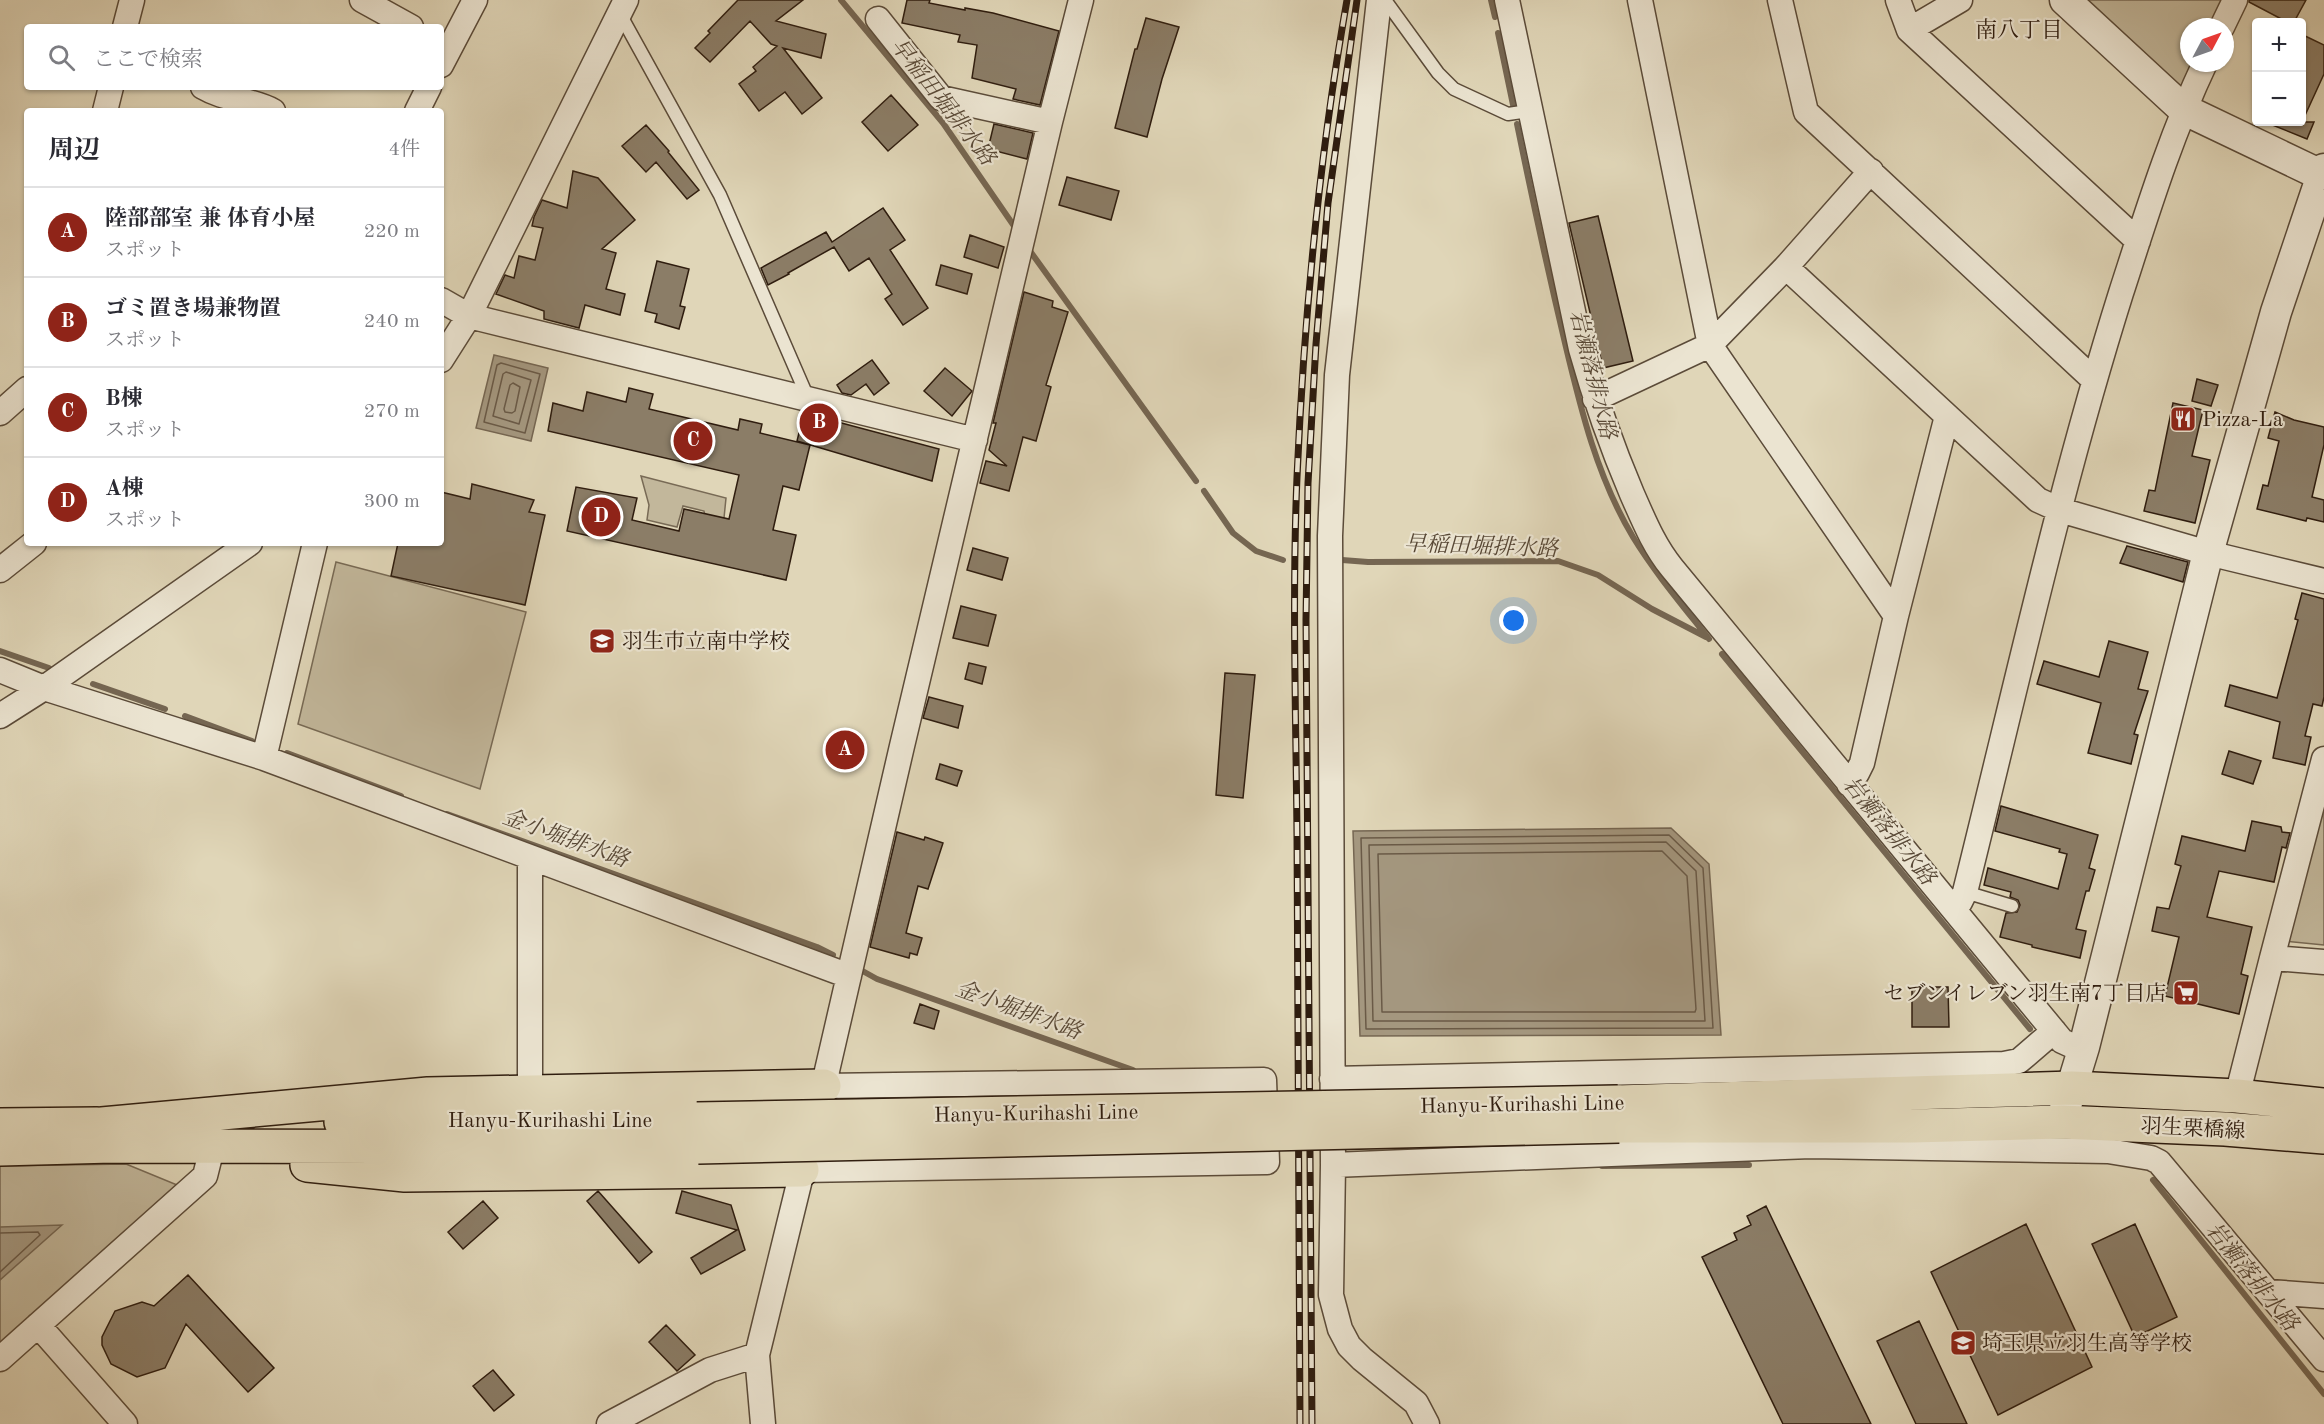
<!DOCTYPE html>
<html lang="ja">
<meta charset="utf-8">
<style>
:root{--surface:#fff;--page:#f2f2f3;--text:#2b2b33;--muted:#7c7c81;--line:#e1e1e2;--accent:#8f2418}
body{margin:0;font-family:"Old Standard TT","Noto Serif JP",serif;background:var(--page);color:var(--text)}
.controls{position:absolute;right:18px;top:18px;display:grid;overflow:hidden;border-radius:6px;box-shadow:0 2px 4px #0004}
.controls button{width:54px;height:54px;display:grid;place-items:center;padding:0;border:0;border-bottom:2px solid var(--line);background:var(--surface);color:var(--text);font:30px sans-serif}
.compass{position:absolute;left:2180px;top:18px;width:54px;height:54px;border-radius:50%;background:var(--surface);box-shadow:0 2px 4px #0004;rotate:49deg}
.you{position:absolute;left:1514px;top:621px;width:21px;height:21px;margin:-15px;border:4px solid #fff;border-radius:50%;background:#1a73e8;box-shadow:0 0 0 9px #1a73e833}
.badge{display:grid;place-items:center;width:39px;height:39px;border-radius:50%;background:var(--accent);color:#fff;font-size:20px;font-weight:700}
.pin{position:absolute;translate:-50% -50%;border:3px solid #fff;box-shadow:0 2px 6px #0006}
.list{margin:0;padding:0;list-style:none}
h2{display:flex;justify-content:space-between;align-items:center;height:78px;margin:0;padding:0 24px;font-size:26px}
h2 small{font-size:20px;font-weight:400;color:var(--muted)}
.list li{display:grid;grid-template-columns:39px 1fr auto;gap:18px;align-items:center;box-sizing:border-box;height:90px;padding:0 24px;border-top:2px solid var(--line)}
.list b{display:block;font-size:22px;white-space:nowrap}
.list p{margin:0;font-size:20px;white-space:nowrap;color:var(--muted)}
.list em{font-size:20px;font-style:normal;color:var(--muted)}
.icon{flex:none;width:33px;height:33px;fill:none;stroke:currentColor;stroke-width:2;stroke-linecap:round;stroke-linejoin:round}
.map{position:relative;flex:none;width:2324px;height:1424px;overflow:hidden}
.search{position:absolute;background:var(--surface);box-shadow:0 2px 4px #0004;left:24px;top:24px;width:420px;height:66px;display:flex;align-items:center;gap:15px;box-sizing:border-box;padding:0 21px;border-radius:6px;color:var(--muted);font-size:22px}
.panel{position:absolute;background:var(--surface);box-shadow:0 2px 4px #0004;left:24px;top:108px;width:420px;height:438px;border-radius:6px}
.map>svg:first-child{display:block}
.green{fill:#c2b79b;stroke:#786a55;stroke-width:1.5}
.water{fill:#a4977f;stroke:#756652;stroke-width:1.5}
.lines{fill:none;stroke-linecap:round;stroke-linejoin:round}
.shore{stroke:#6a5a47;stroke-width:1.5}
.stream{stroke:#756652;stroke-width:6}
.building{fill:#8b7d67;stroke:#2f1d0f;stroke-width:1.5}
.service-casing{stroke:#5b4b39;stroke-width:15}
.minor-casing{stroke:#5b4b39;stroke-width:27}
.tertiary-casing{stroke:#5b4b39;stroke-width:33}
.primary-casing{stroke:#2f1d0f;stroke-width:36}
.service{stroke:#ebe4d1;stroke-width:12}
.minor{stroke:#ebe4d1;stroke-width:24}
.tertiary{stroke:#ebe4d1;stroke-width:30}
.primary{stroke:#e0d6b8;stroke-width:33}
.rail-casing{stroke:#2f1d0f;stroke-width:7}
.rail{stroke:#ebe4d1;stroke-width:4.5;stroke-dasharray:14;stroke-linecap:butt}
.primary-bridge-casing{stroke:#2f1d0f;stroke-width:36;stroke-linecap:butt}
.primary-bridge{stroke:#e0d6b8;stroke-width:33}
.labels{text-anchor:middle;stroke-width:4.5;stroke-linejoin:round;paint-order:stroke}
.poi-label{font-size:21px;fill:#2f1d0f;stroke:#ebe4d1;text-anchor:start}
.street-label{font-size:21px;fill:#2f1d0f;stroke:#ebe4d1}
.neighbourhood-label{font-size:22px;fill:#2f1d0f;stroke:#ebe4d1}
.water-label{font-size:22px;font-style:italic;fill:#584836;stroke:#ebe4d1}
</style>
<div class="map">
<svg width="2324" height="1424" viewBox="0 0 2324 1424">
<rect width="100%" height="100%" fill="#e0d6b8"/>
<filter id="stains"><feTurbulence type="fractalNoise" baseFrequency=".00333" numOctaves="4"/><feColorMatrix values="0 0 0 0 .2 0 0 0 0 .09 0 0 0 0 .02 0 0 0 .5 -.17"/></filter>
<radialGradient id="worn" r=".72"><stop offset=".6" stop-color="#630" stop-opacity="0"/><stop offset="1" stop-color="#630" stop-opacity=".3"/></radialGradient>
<path class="green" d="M2084 0H2226L2214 27H2189V63H2197L2181 97Z
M641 476 726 498 723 528 706 522 704 511 683 506 677 527 647 520 649 505Z
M336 562 526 612 480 789 298 724Z
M2324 784V945L2283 941Z
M126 1164 182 1187 0 1347V1166Z"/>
<path class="water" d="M494 355 548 368 531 441 476 428Z
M1671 828 1709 864 1721 1035 1360 1036 1353 831Z
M62 1225 0 1280V1227Z"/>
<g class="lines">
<path class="shore" d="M501 363 540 374 525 433 484 422 497 365Z
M506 372 531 380 519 424 493 416 503 374Z
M513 383 520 387 515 411 512 413 505 412 504 409 510 385Z
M1669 835 1703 868 1713 1028 1366 1029 1361 838Z
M1666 842 1696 871 1705 1021H1373L1369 845Z
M1662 851 1687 876 1696 1009 1695 1012H1382L1378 854Z
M0 1233 38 1232 40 1235 0 1272"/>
<path class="stream" d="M841 0 943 123 1014 226
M1491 0 1495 17
M1498 33 1513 105
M1517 124C1532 198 1548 271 1565 343 1581 410 1597 477 1633 537 1655 573 1683 606 1709 639
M1030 251 1196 481
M1204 491 1233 533 1256 551 1283 560
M1342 560 1368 562 1558 561 1598 575 1652 609 1706 637
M0 651 49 668
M1722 654 2030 1029
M93 684 165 709
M185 716 252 741
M287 753 401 796
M447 814 817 947 833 955
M859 969 877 979 1133 1070
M1602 1166 1749 1165
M2153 1180 2324 1394"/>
</g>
<path class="building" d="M738 0H803L776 21 826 34 821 58 783 48 822 98 802 114 785 92 759 111 739 84 756 71 753 67 777 46 771 44 750 21 710 62 695 48 710 33 708 31Z
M907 0H930L929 3 965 10V8L993 13 1059 31 1040 105 1013 99 1016 89 972 78 977 45 958 42 960 35 902 23Z
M2249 0H2306L2294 22H2287L2249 2Z
M1146 18 1179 27 1162 79 1147 137 1115 128 1135 49H1137Z
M2301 34 2324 45V74L2302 122H2314L2307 139 2265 122H2301Z
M891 95 918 125 888 151 862 122Z
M994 124 1033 133 1027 159 988 149Z
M646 125 669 151 668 152 699 190 687 199 656 162 646 172 622 146Z
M573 171 598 178 635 220 602 249 616 253 606 289 625 294 620 315 585 305 579 328 544 319V311L496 294 505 275 514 278 519 256 535 260 543 228 532 226 534 217 542 200 567 208Z
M1067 177 1119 191 1111 220 1059 205Z
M883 208 905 240 890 250 928 308 903 325 885 299 892 294 869 258 849 271 834 247 788 273 789 274 768 285 761 268 826 232 832 242Z
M1598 216 1633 361 1603 368 1569 223Z
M970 235 1004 247 998 268 964 257Z
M657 261 689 269 680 306 685 307 679 329 655 322 657 314 645 311Z
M941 265 972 274 967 294 936 285Z
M1024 292 1053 301 1052 307 1068 312 1046 385 1051 387 1036 441 1023 437 1009 491 980 483 986 461 1007 466 989 450 996 423H993Z
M872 360 889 383 874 395 866 384 851 395 842 393 837 385Z
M945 368 972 391 952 416 924 391Z
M2197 379 2218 385 2211 406 2192 401Z
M629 388 653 394 649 409 738 430 740 419 762 424 760 433 810 445 799 490 783 486 773 530 796 535 786 580 567 531 576 487 637 498 632 520 679 531 684 509 729 519 739 475 548 431 553 403 583 411 587 392 626 402Z
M2173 403 2203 410 2192 456 2210 460 2195 523 2144 511 2149 490 2155 491Z
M2275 412 2294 420 2324 427V445L2312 497 2324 500V522L2307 518 2306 521 2257 509 2263 485 2268 486 2279 441 2268 438Z
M804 413 939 449 932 481 797 441Z
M472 484 534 500 529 512 545 515 525 605 391 576 398 543H441V492L470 499Z
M2127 546 2188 562 2183 582 2120 563Z
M973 548 1008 558 1002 580 967 570Z
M2302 593 2324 599V697L2322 706 2313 704 2305 736 2311 737 2305 765 2273 758 2280 722 2225 706 2230 685 2277 698 2298 620 2295 619Z
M961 606 996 615 988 646 953 638Z
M2109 641 2148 652 2138 689 2148 691 2134 734 2138 735 2131 764 2088 753 2101 703 2037 684 2044 661 2099 677Z
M969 663 986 667 982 684 965 679Z
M1225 673 1255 675 1243 798 1216 795Z
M929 697 963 706 958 728 923 718Z
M2229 751 2261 761 2253 784 2222 774Z
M940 764 962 771 957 786 936 779Z
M2001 806 2098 835 2089 868 2095 870 2089 891H2086L2076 929 2086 931 2080 958 2032 947V945L2000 937 2006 913 2017 912 2020 905 2018 900 2010 897 2011 892 1984 885 1988 868 2058 889 2067 854 2059 852 2060 849 1995 831Z
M2252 821 2281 827 2282 832 2290 833 2286 848 2282 847 2274 882 2219 871 2207 917 2252 927 2241 974 2248 976 2239 1014 2165 996 2179 937 2152 931 2157 907 2169 909 2181 866 2175 864 2182 836 2245 851Z
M897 832 924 840 925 837 943 843 928 889 918 886 906 933 922 938 917 955 910 953 909 958 870 947Z
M1912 987H1948L1949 1027H1912Z
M920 1004 939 1011 934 1029 914 1023Z
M598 1191 652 1252 639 1263 587 1201Z
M682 1191 731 1205 745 1250 701 1274 691 1258 737 1230 676 1213Z
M483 1201 498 1218 463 1249 448 1232Z
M1766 1206 1839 1358 1871 1424H1783L1702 1257 1737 1240 1734 1233 1751 1225 1747 1216Z
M2026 1224 2092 1367 1998 1415 1931 1272Z
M2135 1224 2177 1317 2135 1337 2092 1244Z
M188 1275 274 1368 248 1392 186 1324 165 1368 137 1377 111 1364 102 1345V1337L115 1311 142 1302 154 1306Z
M1919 1321 1967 1424H1916L1877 1341Z
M666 1325 695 1355 677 1371 649 1342Z
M493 1370 514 1395 494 1411 473 1386Z"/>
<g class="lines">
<defs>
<path id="service" d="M1385 0 1438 73 1454 89 1508 114 1529 111
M620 14 720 195 808 398
M1965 892 2012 906"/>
<path id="minor" d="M362 0 411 27
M1379 0 1337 375 1330 536 1333 1165 1811 1146 2108 1151 2151 1158 2159 1162 2324 1359
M1507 0 1581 349C1595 399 1612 447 1632 494 1644 521 1654 546 1672 568L2062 1041 2073 1046 2084 1047
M1640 0 1710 345 1896 616 1862 763 1857 773 1849 784
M1780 0 1806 112 2094 380
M1898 0 1909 30 2138 241
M878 19 941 98 1050 122
M125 27 132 0
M2222 27 2235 0
M1909 30 1960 0
M441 65 475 0
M203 87C225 100 251 99 273 111
M105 111 111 87
M417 111 429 87
M1786 267 2038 500 2060 510 2208 553 2324 581
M441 300 469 316 975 440
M441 360 469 316 626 0
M1595 399 1710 345 1786 267 1871 171
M0 413 27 389
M0 570 34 543
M1896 616 1947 416
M0 670 44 688 264 758 849 976
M0 716 44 688 250 543
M264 758 315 543
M2324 759 2272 958 2324 962
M530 857V1077
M1954 908 1960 902 1965 892C2015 692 2059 490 2121 293 2146 216 2170 137 2205 63
M1332 1079 2004 1064 2019 1061 2054 1031
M2237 1096 2272 958
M820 1101 902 746 1050 122 1081 0
M1333 1165 1331 1295 1340 1329 1349 1346 1362 1359 1416 1403 1427 1424
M802 1170 1267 1162 1264 1080 824 1086
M2269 1292 2324 1296
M38 1325 125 1424
M0 1359 205 1176 210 1156
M609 1424 710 1370 757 1355
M763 1424 757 1355 806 1155"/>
<path id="tertiary" d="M2065 0 2183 109 2321 175
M2061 1122 2084 1047 2208 553 2276 312 2324 169"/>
<path id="primary" d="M1618 1102 2072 1088 2237 1096 2324 1105
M341 1122 697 1119
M102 1124 428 1094 824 1086
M0 1125 97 1124
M1619 1126H1913L2061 1122 2225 1129 2324 1137
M0 1149 112 1146 698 1147
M307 1165 405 1175 802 1170"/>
</defs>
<use href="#service" class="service-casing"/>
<use href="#minor" class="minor-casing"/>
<use href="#tertiary" class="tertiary-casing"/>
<use href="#primary" class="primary-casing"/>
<use href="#service" class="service"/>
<use href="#minor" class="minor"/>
<use href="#tertiary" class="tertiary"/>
<use href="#primary" class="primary"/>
<defs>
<path id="rail" d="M1300 1424C1299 1228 1298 1032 1297 836 1296 717 1292 597 1297 477 1304 317 1319 158 1347 0
M1312 1424 1306 620 1308 483 1316 344 1328 203 1357 0"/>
</defs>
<use href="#rail" class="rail-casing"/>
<use href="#rail" class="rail"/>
<defs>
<path id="primary-bridge" d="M697 1119 1618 1102
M698 1147 1619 1126"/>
</defs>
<use href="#primary-bridge" class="primary-bridge-casing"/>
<use href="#primary-bridge" class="primary-bridge"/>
</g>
<defs>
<symbol id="restaurant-square" viewBox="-11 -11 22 22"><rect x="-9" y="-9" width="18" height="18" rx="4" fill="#8f2418" stroke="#ebe4d1"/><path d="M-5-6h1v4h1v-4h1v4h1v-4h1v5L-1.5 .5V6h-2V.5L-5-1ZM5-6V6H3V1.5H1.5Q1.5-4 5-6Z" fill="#fff"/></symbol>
<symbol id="school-square" viewBox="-11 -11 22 22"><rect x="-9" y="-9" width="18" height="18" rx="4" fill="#8f2418" stroke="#ebe4d1"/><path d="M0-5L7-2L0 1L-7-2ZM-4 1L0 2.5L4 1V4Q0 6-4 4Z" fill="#fff"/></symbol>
<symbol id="supermarket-square" viewBox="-11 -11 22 22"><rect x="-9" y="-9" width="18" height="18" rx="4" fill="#8f2418" stroke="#ebe4d1"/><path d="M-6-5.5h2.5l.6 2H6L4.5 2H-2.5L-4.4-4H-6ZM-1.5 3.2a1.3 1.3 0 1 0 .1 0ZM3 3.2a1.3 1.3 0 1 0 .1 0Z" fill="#fff"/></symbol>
</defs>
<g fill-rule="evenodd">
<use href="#restaurant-square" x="2168" y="404" width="30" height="30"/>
<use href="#school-square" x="587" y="626" width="30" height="30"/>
<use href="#supermarket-square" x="2171" y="978" width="30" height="30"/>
<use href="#school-square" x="1948" y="1328" width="30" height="30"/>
</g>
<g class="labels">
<g class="poi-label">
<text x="2202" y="426">Pizza-La</text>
<text x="622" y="648">羽生市立南中学校</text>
<text x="2166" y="1000" text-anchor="end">セブンイレブン羽生南7丁目店</text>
<text x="1982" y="1350">埼玉県立羽生高等学校</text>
</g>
<g class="street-label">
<text transform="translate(1522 1104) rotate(-1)" y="7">Hanyu-Kurihashi Line</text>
<text transform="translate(1036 1113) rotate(-1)" y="7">Hanyu-Kurihashi Line</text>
<text x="550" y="1127">Hanyu-Kurihashi Line</text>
<text transform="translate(2193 1128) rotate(3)" y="7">羽生栗橋線</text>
</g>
<g class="neighbourhood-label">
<text x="2019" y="37">南八丁目</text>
</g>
<g class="water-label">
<text transform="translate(944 101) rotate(52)" y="8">早稲田堀排水路</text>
<text transform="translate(1594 374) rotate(76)" y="8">岩瀬落排水路</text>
<text transform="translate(1481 545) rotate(2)" y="8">早稲田堀排水路</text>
<text transform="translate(1890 830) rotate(51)" y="8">岩瀬落排水路</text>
<text transform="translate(566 837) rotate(20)" y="8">金小堀排水路</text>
<text transform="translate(1019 1009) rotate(20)" y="8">金小堀排水路</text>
<text transform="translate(2253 1276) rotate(51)" y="8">岩瀬落排水路</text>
</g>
</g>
<rect width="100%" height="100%" filter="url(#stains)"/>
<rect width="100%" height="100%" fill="url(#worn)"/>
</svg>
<div class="controls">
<button>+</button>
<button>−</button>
</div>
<svg class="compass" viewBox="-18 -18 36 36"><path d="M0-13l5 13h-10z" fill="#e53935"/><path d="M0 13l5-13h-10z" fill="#7c7c81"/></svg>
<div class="you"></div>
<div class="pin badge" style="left:845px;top:750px">A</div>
<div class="pin badge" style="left:819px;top:423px">B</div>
<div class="pin badge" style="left:693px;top:441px">C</div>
<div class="pin badge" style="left:601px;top:517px">D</div>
<div class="search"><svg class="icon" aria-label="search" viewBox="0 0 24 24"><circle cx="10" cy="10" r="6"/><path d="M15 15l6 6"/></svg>ここで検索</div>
<section class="panel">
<h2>周辺<small>4件</small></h2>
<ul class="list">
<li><span class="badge">A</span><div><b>陸部部室 兼 体育小屋</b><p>スポット</p></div><em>220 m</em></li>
<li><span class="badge">B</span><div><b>ゴミ置き場兼物置</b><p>スポット</p></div><em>240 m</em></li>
<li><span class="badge">C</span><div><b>B棟</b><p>スポット</p></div><em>270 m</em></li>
<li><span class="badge">D</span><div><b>A棟</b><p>スポット</p></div><em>300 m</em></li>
</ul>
</section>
</div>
